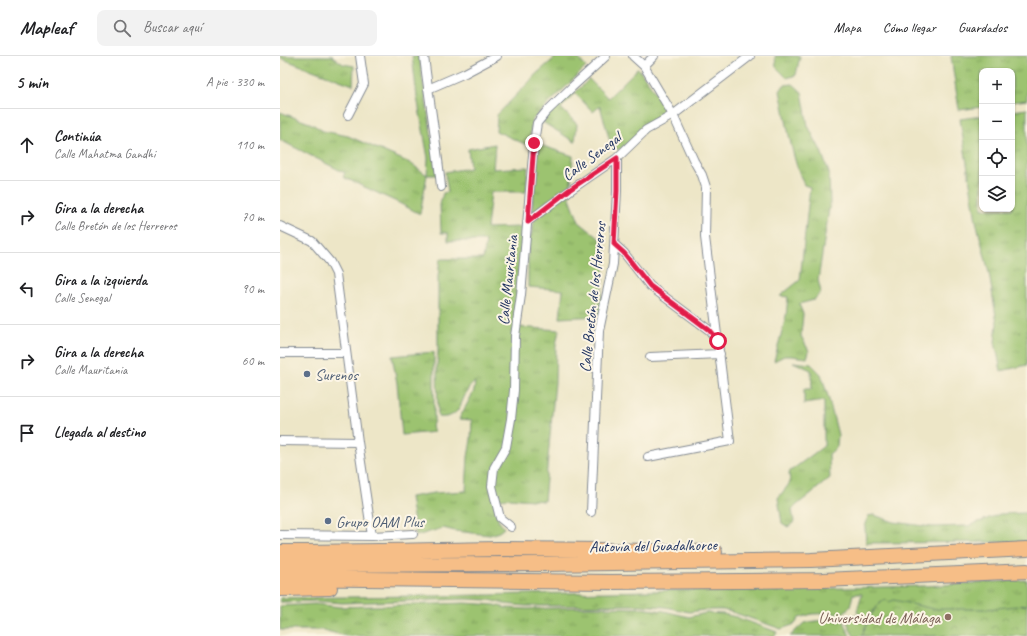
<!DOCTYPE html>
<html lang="es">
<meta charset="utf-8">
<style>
:root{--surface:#fff;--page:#f2f2f2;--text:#202124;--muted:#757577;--line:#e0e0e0}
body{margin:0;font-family:Caveat,sans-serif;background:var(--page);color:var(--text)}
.controls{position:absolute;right:12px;top:12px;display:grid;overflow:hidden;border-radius:8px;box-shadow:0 1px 3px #0004}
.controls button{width:36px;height:36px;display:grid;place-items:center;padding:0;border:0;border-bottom:1px solid var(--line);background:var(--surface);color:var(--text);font:20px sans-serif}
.stop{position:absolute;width:12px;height:12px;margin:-9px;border:3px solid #e11d48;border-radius:50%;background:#fff}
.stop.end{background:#e11d48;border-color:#fff;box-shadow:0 1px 4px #0008}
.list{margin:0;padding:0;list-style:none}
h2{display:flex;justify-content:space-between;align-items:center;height:52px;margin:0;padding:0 16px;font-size:17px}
h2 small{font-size:13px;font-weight:400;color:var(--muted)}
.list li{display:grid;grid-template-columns:26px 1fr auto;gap:12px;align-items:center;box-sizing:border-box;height:72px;padding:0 16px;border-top:1px solid var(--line)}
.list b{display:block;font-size:15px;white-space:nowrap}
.list p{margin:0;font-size:13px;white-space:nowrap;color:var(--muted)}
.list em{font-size:13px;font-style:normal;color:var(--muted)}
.icon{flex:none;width:22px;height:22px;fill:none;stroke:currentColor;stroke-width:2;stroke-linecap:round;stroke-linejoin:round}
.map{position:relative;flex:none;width:747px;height:580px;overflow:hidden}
header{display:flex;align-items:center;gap:24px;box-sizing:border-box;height:56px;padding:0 20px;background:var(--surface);border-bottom:1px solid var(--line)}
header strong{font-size:19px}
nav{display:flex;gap:22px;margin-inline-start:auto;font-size:14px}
.search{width:280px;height:36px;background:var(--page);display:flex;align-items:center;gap:10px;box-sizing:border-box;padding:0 14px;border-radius:8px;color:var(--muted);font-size:15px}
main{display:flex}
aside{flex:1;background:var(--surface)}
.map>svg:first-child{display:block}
.grass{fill:url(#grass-tufts);stroke:#5c7966}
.park{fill:url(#park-crowns);stroke:#5c7966}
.garden{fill:#9cc36f;stroke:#5c7966}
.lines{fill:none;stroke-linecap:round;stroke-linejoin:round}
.street-casing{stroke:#848a92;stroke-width:10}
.highway-casing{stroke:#848a92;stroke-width:16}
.street{stroke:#fff;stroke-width:8}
.highway{stroke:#f6be87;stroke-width:14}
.route{stroke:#e11d48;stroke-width:5}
.service-dot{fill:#5c6f8a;stroke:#fcf5e5;stroke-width:1.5}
.education-dot{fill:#8d6e63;stroke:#fcf5e5;stroke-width:1.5}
.labels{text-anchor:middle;stroke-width:4;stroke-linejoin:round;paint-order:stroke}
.street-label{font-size:16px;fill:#1b2f5e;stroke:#fcf5e5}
.service-label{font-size:16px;fill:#4e5e75;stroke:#fcf5e5;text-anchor:start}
.education-label{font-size:16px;fill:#785e54;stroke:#fcf5e5;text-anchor:end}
</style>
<header>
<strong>Mapleaf</strong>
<div class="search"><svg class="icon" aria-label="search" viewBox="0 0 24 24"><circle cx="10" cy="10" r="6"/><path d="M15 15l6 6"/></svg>Buscar aquí</div>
<nav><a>Mapa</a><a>Cómo llegar</a><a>Guardados</a></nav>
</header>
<main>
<aside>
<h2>5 min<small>A pie · 330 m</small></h2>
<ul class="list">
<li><svg class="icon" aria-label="ahead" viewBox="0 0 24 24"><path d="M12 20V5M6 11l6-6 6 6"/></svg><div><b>Continúa</b><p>Calle Mahatma Gandhi</p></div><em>110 m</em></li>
<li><svg class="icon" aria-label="right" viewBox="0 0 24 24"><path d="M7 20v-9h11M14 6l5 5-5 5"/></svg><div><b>Gira a la derecha</b><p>Calle Bretón de los Herreros</p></div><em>70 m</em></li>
<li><svg class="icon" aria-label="left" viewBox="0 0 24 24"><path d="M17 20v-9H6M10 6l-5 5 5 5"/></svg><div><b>Gira a la izquierda</b><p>Calle Senegal</p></div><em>90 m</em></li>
<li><svg class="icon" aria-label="right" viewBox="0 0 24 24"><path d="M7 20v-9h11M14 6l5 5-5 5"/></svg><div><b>Gira a la derecha</b><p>Calle Mauritania</p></div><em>60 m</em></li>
<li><svg class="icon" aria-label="arrive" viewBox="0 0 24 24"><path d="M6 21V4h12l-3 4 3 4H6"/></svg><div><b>Llegada al destino</b></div></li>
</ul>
</aside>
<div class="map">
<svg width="747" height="580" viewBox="0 0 747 580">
<defs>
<pattern id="grass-tufts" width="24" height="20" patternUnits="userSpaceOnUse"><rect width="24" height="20" fill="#9cc36f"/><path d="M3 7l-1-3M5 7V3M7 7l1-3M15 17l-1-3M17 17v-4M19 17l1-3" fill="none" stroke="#7e9f5e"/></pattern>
<pattern id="park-crowns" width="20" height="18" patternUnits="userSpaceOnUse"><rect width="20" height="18" fill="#9cc36f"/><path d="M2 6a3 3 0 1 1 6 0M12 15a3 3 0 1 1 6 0" fill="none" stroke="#7e9f5e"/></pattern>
</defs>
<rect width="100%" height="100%" fill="#fcf5e5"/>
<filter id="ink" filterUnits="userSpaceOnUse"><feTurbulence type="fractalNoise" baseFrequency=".025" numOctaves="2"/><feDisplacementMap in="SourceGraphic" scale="8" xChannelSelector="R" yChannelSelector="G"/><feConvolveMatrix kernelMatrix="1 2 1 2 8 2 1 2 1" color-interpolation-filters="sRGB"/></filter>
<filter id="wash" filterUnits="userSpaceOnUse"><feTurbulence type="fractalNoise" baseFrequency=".012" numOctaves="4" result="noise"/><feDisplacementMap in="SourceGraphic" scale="16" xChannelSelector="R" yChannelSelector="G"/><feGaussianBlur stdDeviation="0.9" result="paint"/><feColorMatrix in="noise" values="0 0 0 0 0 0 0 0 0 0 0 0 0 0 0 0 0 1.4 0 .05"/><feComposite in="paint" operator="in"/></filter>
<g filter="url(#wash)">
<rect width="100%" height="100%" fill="#ede6c7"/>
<path class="grass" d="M0 0H52L63 8 74 10 73 29 0 2Z
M277 0H296L306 11 252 64 249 90 216 75 217 59 250 25 255 19Z
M495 0H520L516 19 507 22 496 11Z
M671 0H747V44L732 46V15H702V51L679 54Z
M358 12 371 30 387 56 339 94 331 89 320 50 313 56 295 37 281 52 297 68 295 86 264 67 263 63 292 34 295 37 309 23 328 42Z
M513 28 522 36 528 70 541 95 549 117 550 147 538 224 541 236 534 244 519 248 523 258 521 280 529 295 527 302 512 300H504L494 305 506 260 508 241 500 240 520 224 530 131 524 129C511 100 507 66 500 35L504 29Z
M747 53V309L721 315 715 286 717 267 709 217 696 165 680 63 702 60V153H732V55Z
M0 56 32 68 43 75 68 80 130 107 147 119 140 158 119 147 63 121 65 117 0 84Z
M261 84 260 89 293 100 290 142 299 166 319 182 327 191 319 260 280 262 283 234 248 231V189L253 173 254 157 252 155 257 88Z
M215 88 213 113 248 111 246 136H211L207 172 243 171 235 260 238 271 279 274 276 289 275 326 264 445 229 442 220 443 218 464 224 472 219 476 210 479 175 475 163 472 136 480 130 441 154 437 186 435 188 401 191 384 192 364 179 363 194 335 195 326C179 336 186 364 158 361L157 309 158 296V221L160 203H203L206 185H168V177H161L160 148 163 137 168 136 165 116 190 112 188 93Z
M154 296V365C151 370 152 372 155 376L122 379 117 327 112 300Z
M513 306 531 308 541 318 548 340 558 379 557 391 549 398 550 422 512 453 514 466 508 471 502 467 498 442 510 427 509 416 544 390V345L524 348V333H532L531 314Z
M747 457V485L727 486 586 487 585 472 588 460 594 459 614 466 652 471 688 470 720 458Z
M747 524V549H744L679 580H645L601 545 591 560 587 561 580 560 577 555 582 538H573L570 551 563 557 532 558 519 562 515 568 501 573 455 557 443 554H425L409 556 385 551 361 549 246 550 224 548 210 544 186 543 62 547 36 545 0 546V542L209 539 447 533H525L645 530Z
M185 547 215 549 226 552 247 553 309 551 360 552 384 555 409 561 426 557 443 558 456 561 497 576 495 580H66L43 574H0V550L35 548 60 551Z
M575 559 589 564 584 574 582 580H574L572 577 567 566 570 560Z
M563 563 570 580H510L524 567 535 565Z"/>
<path class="park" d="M605 543 609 546 614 544 653 553H707L747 549V580H582C585 570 595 549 605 543Z"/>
<path class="garden" d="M132 0H139L155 101 157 119H147L148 102 137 41Z"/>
</g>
<g filter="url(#ink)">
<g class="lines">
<defs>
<path id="street" d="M144 0C149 44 157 87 161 131
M353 0 364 10 393 59 414 105 422 119 426 131 425 181 450 385 368 401
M364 10 374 0
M148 33 185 17 217 0
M68 59 84 28 80 0
M247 166 289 135 337 102 366 74 393 59 470 0
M0 170 32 185 50 206 56 218 78 386 92 480
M334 188 344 197 370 230 429 274 437 284
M0 297H66
M370 301 440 298
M0 385 78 386
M311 456 319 275 333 208 337 135V102
M231 471 220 462 212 430 214 412 226 391 231 363 234 334 235 280 241 239 254 87 257 67 266 56 292 31 326 0
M0 479 92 480 133 478"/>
<path id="highway" d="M0 496C73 496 146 494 219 493 291 493 363 495 435 496
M0 509 264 508 531 504 747 493
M0 522 330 526 461 525 543 524 747 515
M0 533 50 532"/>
</defs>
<use href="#street" class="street-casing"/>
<use href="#highway" class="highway-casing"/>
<use href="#street" class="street"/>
<use href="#highway" class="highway"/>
</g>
</g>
<g class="lines" filter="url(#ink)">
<path class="route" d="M254 87 248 166 289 134 337 102V135L334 188 344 197 370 230 429 274 438 285"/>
</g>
<g class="service-dot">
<circle cx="27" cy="318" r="4"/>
<circle cx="48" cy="465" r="4"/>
</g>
<circle class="education-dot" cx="668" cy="561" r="4"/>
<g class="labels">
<g class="street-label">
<text transform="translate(311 100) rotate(-37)" y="6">Calle Senegal</text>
<text transform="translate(227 224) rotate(-84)" y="6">Calle Mauritania</text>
<text transform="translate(312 241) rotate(-84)" y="6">Calle Bretón de los Herreros</text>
<text transform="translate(373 489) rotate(-1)" y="6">Autovía del Guadalhorce</text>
</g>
<g class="service-label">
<text x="35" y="324">Surenos</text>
<text x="56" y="471">Grupo OAM Plus</text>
</g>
<g class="education-label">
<text x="660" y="567">Universidad de Málaga</text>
</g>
</g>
</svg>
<div class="controls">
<button>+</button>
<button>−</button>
<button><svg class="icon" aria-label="locate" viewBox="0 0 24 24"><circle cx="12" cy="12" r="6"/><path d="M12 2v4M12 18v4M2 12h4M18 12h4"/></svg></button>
<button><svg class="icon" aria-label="layers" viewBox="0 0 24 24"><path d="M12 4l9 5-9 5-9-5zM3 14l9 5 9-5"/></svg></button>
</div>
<div class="stop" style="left:438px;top:285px"></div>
<div class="stop end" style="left:254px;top:87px"></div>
</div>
</main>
